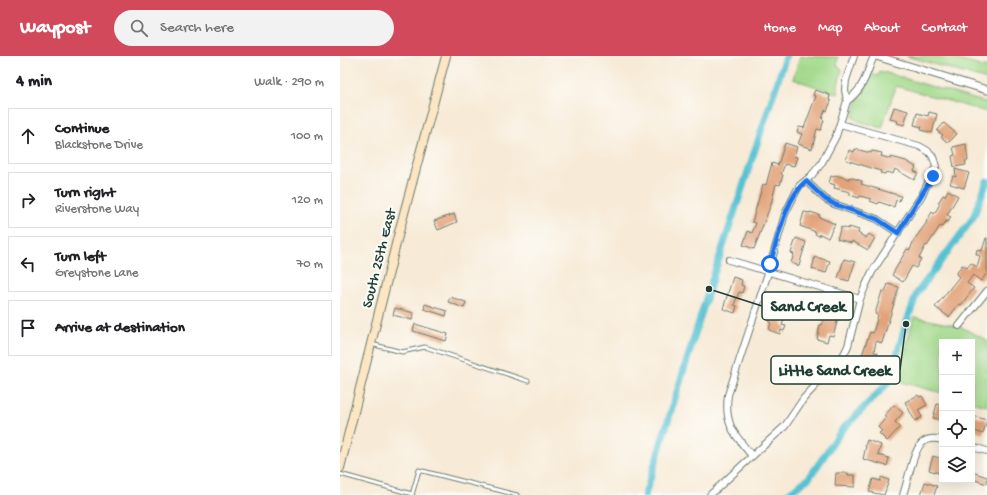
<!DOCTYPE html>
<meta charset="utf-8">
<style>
:root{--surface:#fff;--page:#f2f2f2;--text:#202124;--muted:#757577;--line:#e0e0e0;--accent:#d1495b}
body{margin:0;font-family:"Gochi Hand",sans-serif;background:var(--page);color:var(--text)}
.controls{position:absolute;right:12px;bottom:12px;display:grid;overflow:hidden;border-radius:0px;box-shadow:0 4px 16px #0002}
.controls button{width:36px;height:36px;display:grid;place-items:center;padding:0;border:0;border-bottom:1px solid var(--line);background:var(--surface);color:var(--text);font:20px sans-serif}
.stop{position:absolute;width:12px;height:12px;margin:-9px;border:3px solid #1a73e8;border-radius:50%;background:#fff}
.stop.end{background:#1a73e8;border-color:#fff;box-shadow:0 1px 4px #0008}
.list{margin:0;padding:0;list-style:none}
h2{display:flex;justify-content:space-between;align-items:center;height:52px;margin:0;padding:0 16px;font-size:17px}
h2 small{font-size:13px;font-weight:400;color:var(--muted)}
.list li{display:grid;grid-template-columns:26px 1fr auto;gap:12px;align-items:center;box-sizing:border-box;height:56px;margin:0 8px 8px;padding:0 8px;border:1px solid var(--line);border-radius:0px}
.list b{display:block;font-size:15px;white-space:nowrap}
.list p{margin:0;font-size:13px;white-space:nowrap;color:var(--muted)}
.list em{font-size:13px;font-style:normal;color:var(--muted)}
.icon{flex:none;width:22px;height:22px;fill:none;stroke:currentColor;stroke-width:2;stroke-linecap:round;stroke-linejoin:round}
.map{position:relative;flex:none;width:647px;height:439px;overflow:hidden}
header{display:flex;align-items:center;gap:24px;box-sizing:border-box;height:56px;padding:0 20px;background:var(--accent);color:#fff}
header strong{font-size:19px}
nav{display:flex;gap:22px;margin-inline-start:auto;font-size:14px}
.search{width:280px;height:36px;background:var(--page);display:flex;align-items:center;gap:10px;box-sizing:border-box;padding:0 14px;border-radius:22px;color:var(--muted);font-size:15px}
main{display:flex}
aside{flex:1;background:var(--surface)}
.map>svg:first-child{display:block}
.green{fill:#a2d98a;stroke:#608b5f}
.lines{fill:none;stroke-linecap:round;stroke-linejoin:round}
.canal{stroke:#58c2d3;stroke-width:7}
.building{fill:#e2a379}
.service-casing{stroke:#6b7a6d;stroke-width:5}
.minor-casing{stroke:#6b7a6d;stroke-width:8}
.tertiary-casing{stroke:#6b7a6d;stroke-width:9}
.secondary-casing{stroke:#6b7a6d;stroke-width:10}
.service{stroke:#fff;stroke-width:3}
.minor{stroke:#fff;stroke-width:6}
.tertiary{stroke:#fff;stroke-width:7}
.secondary{stroke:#fce6c4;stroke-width:8}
.route{stroke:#1a73e8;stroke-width:5}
.labels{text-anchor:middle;stroke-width:4;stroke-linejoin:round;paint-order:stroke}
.street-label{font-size:15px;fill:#1f3d34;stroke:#fdfcf7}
.leader{fill:none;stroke:#1f3d34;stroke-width:1.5}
.callout-dot{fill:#1f3d34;stroke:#fdfcf7;stroke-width:1.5}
.callout{fill:#fdfcf7;stroke:#1f3d34;stroke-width:1.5}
.callout-label{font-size:16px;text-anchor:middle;font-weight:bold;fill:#1f3d34}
</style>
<header>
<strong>Waypost</strong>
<div class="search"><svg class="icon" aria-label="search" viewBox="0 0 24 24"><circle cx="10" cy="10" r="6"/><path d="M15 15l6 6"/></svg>Search here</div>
<nav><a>Home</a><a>Map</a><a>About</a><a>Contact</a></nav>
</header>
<main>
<aside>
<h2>4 min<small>Walk · 290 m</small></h2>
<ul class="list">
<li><svg class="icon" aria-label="ahead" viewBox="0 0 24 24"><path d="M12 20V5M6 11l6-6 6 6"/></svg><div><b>Continue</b><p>Blackstone Drive</p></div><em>100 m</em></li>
<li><svg class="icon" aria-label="right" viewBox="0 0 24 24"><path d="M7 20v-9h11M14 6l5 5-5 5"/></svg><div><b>Turn right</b><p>Riverstone Way</p></div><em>120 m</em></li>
<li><svg class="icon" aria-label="left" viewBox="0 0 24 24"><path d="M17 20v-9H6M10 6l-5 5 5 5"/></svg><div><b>Turn left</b><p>Greystone Lane</p></div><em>70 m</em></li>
<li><svg class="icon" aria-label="arrive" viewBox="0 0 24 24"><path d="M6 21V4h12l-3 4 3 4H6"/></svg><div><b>Arrive at destination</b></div></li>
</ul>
</aside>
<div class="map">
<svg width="647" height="439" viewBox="0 0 647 439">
<rect width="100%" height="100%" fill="#fdfcf7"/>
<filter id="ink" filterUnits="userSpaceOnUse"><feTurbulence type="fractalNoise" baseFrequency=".025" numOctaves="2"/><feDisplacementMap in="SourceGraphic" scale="8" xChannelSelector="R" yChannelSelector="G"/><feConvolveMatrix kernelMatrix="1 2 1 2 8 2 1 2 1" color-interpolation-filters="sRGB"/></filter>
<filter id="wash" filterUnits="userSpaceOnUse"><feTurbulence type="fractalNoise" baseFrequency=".012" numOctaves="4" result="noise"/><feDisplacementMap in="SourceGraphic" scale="16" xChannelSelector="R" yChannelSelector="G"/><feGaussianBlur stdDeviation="0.9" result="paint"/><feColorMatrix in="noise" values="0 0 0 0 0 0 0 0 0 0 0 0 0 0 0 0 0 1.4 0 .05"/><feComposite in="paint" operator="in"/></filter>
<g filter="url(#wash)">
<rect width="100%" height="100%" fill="#f7ead6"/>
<path class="green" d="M460 0 498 1 497 9 502 13 498 29V38L453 23Z
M566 0H606L647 12V24Z
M540 15 647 47V56L556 30 542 72 518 65 513 61 517 45 523 39 529 18 538 20Z
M574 261 619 270 647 284V350L632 346V286H602V337L557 325Z"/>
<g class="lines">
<path class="canal" d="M305 439 369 233 446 0
M446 439 469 422 502 374 549 326 566 268 577 237 633 162 647 125"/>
</g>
<g id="blocks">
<path class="building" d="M475 34 490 39 489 44 491 45 487 55 485 54 482 63 484 64 481 74 477 73 472 93 458 88 462 78 457 76 459 71 464 72 476 40 473 39Z
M554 51 568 55 564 69 557 67 558 65 550 63Z
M589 56 597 58 592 77 581 74 582 71 574 69 577 57 588 60Z
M604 67 617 78 609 86H607L601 81 603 79 597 75Z
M445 87 457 91 454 100 457 101 454 110 445 108 441 118 443 119 440 129 436 128 431 148 414 193 403 189 408 175 412 177 416 167 412 166 423 128 426 129 432 107 438 109Z
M626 88 628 105H625L626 109 614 111 612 100 615 99 613 91Z
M515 93 531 97 532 95 542 97 541 100 551 103V101L566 105 576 111 574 115 578 117 574 124 555 113 553 118 546 116 545 118 540 117 541 115 506 104 509 94 514 96Z
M615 113 629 117 624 132 610 128 613 120 616 121Z
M495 119 509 123V121L522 125 521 128 561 140 559 145 556 144 554 151 539 146 538 148 530 145 531 143 520 140 519 142 510 139V136L494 132 495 129 489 127 491 120 494 121Z
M608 134 618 140 607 159 611 161 608 166 606 165 602 171 600 170 587 190 586 189 579 202 581 203 576 212 572 210 563 226 552 219 567 193 570 194 574 184 587 166H586L592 156 594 158 600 148 598 147 603 139 605 140Z
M464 156 470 157V156L480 159 479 161 495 168 488 182 480 178 479 180 475 178 476 176 460 170Z
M114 158 117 166 98 174 94 165Z
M501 171 508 173 509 171 519 174 518 177 526 182 529 178 535 182 528 194 512 185V187L497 183Z
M456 182 466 186 459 210 451 207 454 198 451 197Z
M646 182H647V217L641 225 633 219 627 227 634 232 621 249 619 248 609 261 595 251 619 221 616 218 622 209 627 212 631 207 637 211 640 200 636 198 637 193 642 195Z
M475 201 490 205 486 217 472 213Z
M504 203 515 206 509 225 498 222Z
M393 221 402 224 401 229 404 230 402 237 399 236 394 249 397 250 395 257 383 253Z
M548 228 559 231 542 287 536 285 534 296 538 297 534 311 523 308 526 300 522 299 530 276 533 277 535 270 538 259 535 258 542 235 545 236Z
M441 237 452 240 442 269 446 270 444 275 441 274 440 278 429 274 431 266 429 265 436 243 439 244Z
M110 241 126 246 124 252 108 246Z
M470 246 496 253 495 258 499 259 493 280 489 279 487 286 477 283 480 269H482L485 259 474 257 472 262 458 258 461 247 468 250Z
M85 248 107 255 106 260 84 253Z
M55 252 74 257 72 264 53 259Z
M75 268 108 278 106 285 73 275Z
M578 339 579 341 582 340 587 349 578 354 582 361 575 365 565 346Z
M597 348 602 349V364L593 362Z
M554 349 563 357 555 366 560 371 547 385 539 377 542 375 538 371 546 362 544 360Z
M633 360 647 364 643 378 632 374Z
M527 384 541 389 538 399 549 402 547 410 523 403 526 390H525Z
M593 400 602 403V418L589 414Z
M632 416 647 421V428L632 423Z
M496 417H508V419H515V431L495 430Z
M541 421 549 424 544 439 529 436 533 423 541 425Z
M585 426 597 430 594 439H581Z"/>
</g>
</g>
<g filter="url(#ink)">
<use href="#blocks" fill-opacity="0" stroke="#6b7a6d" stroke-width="1"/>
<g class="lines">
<defs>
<path id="service" d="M31 288 62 296 85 291 188 325
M0 418 72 438
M72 439 79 414 177 439"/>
<path id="minor" d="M507 45C524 33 526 18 534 0
M466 125 485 143 494 148 537 163 558 177
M389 204 520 243
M619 270 647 235
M632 391 647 395
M412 400C394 378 384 368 388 339L427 220 445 158 459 130 471 120 481 108 496 80 507 45 505 34 506 24 514 0
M370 439 445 370 464 342 503 300 508 290 520 243 525 231 532 216 582 139 596 111C593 98 591 96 579 90L500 68
M563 439C566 430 568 420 571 411 576 394 580 378 602 384"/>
<path id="tertiary" d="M536 0 647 34"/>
<path id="secondary" d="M0 412 59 176 106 0"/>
</defs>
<use href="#service" class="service-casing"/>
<use href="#minor" class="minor-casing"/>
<use href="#tertiary" class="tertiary-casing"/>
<use href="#secondary" class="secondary-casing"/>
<use href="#service" class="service"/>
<use href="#minor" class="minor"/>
<use href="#tertiary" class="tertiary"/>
<use href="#secondary" class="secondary"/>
</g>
</g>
<g class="lines" filter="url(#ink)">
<path class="route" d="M430 208C438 183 445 143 466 125L485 143 494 148 537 163 558 177 593 120"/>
</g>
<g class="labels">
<g class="street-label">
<text transform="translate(38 202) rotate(-76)" y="5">South 25th East</text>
</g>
</g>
<path class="leader" d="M369 233L422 250M566 268L560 314"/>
<g class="callout-dot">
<circle cx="369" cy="233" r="4"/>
<circle cx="566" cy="268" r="4"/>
</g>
<g class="callout">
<rect x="422" y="236" width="91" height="28" rx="4"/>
<rect x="431" y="300" width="129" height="28" rx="4"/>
</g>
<g class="callout-label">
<text x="468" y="255">Sand Creek</text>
<text x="495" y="319">Little Sand Creek</text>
</g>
</svg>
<div class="controls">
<button>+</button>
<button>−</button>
<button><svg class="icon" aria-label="locate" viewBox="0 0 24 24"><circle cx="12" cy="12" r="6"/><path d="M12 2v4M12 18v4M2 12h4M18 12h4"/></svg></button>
<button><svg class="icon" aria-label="layers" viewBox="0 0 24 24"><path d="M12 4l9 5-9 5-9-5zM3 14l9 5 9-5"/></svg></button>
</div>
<div class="stop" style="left:430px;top:208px"></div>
<div class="stop end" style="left:593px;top:120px"></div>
</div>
</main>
